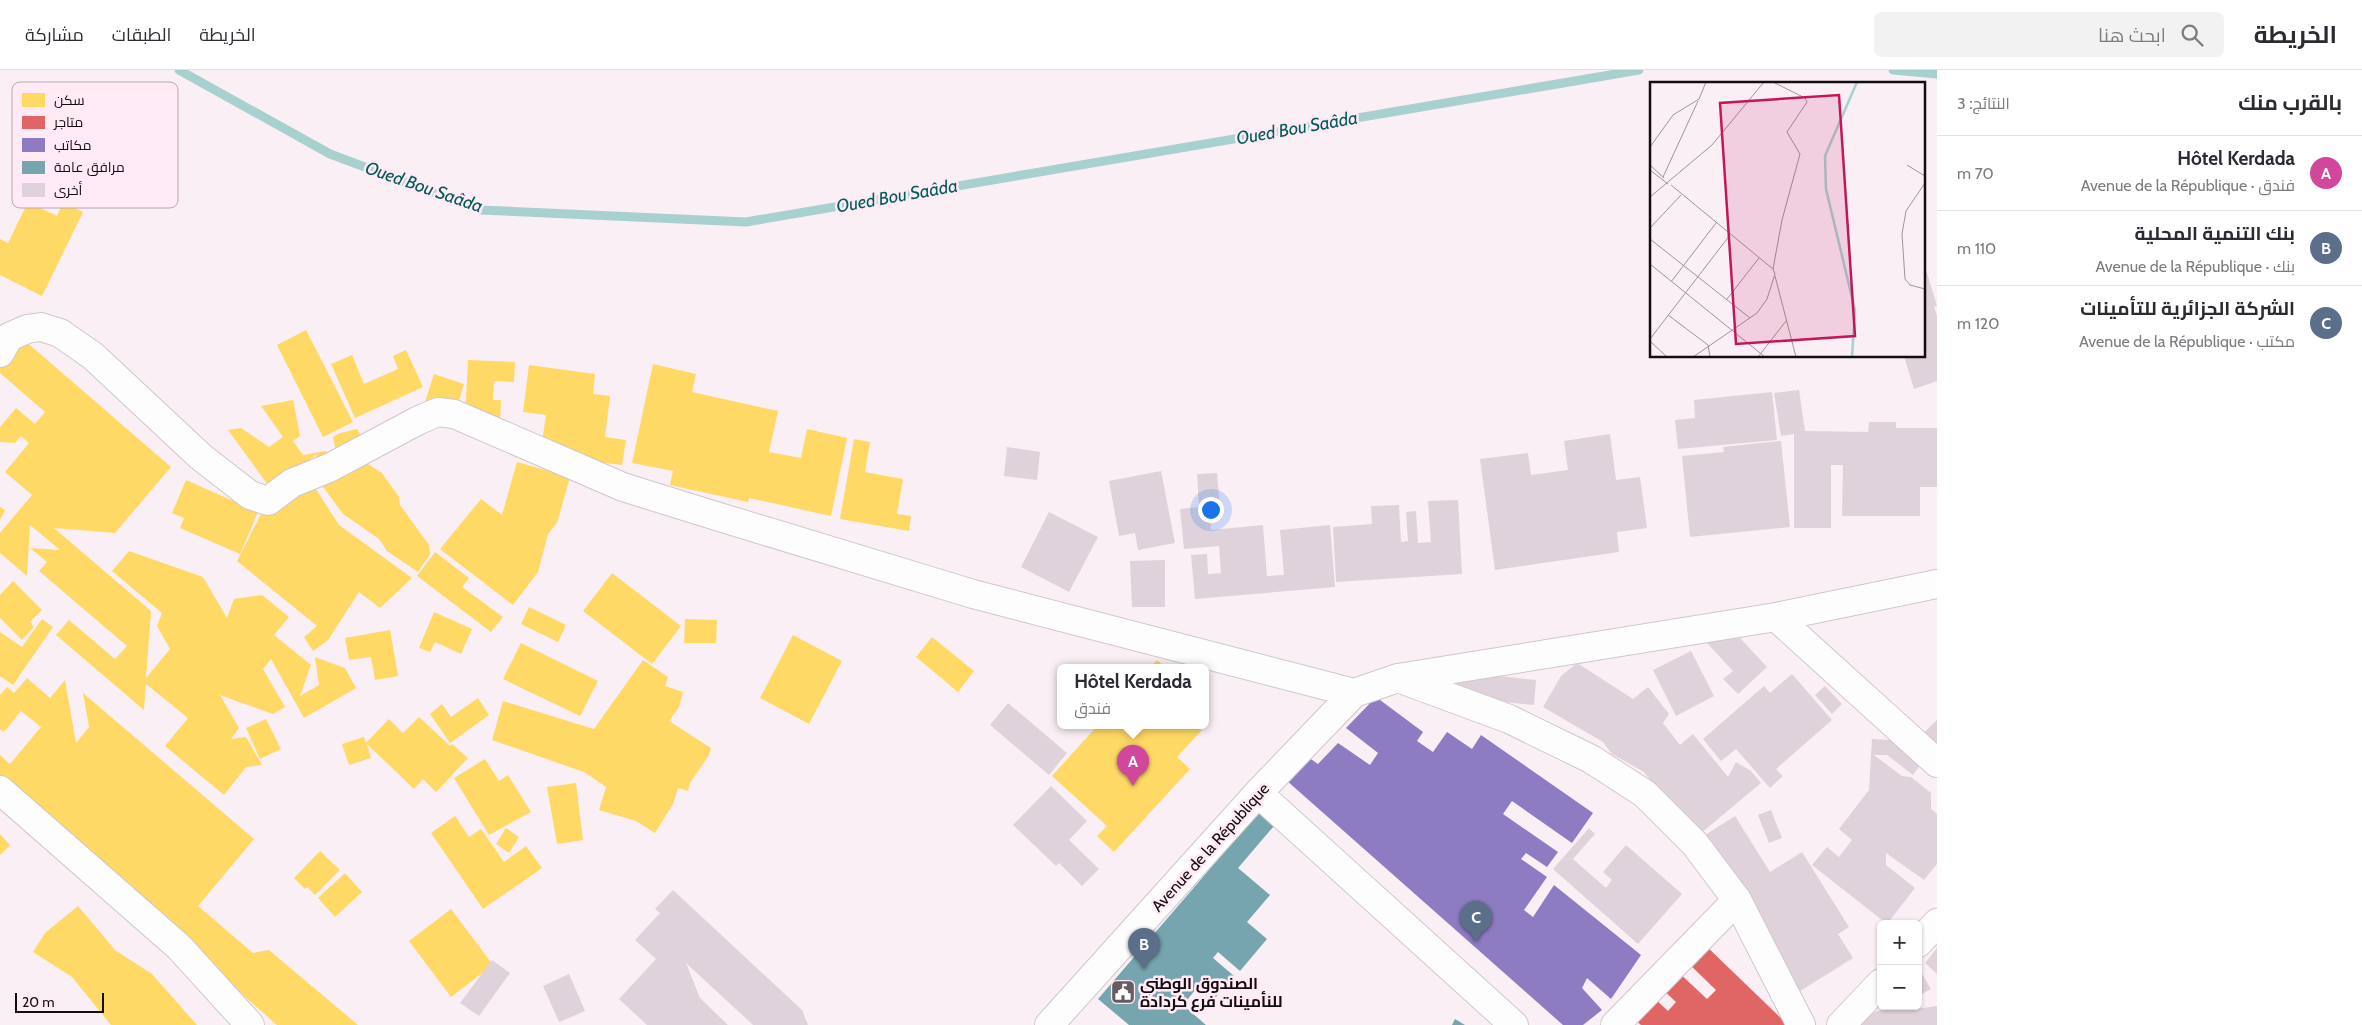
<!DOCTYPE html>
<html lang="ar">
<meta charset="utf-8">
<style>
:root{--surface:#fff;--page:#f2f2f3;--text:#2b2b33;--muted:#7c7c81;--line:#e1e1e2;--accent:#0f766e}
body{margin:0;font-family:Cabin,Cairo,sans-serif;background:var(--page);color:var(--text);direction:rtl}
.controls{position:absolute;right:15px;bottom:15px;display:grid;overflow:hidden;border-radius:8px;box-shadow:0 1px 4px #0004}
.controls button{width:45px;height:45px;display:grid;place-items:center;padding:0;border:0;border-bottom:1px solid var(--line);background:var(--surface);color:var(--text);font:25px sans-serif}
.scale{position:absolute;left:15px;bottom:12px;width:89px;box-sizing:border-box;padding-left:5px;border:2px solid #130d10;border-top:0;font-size:14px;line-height:18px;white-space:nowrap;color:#130d10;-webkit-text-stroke:4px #ffeaf5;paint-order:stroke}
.you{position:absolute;left:1210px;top:439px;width:18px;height:18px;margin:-12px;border:4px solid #fff;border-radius:50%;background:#1a73e8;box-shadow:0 0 0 8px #1a73e833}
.badge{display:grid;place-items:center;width:32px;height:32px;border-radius:50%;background:var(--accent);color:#fff;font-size:16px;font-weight:700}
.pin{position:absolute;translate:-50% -41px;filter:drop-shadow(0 1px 2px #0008)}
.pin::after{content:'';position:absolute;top:26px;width:18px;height:15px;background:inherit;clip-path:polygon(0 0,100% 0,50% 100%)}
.popup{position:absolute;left:1057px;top:594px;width:152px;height:65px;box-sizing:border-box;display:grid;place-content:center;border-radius:8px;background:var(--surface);filter:drop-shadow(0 1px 4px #0005);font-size:16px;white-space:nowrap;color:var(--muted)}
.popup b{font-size:19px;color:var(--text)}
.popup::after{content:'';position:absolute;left:50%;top:100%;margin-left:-10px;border:10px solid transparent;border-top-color:var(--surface)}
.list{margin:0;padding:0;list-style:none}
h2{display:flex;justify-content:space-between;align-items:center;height:65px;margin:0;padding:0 20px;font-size:21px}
h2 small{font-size:16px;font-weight:400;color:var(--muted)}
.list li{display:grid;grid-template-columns:32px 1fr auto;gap:15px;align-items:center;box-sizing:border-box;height:75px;padding:0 20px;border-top:1px solid var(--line)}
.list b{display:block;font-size:19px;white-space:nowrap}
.list p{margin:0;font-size:16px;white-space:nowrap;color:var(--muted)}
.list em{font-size:16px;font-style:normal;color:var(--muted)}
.icon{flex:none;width:28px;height:28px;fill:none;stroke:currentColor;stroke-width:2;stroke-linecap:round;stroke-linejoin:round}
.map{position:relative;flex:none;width:1937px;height:955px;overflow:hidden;direction:ltr}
header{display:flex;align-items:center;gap:30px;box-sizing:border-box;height:70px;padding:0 25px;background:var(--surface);border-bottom:1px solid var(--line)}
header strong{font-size:24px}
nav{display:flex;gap:28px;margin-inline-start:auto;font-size:18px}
.search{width:350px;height:45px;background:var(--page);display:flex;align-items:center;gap:12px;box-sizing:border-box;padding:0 18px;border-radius:8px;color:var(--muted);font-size:19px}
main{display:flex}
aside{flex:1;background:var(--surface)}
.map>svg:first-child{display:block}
.homes{fill:#ffd966}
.shops{fill:#e06666}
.offices{fill:#8e7cc3}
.public{fill:#76a5af}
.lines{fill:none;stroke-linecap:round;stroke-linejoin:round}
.stream{stroke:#a7d0ce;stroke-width:9}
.building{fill:#e0d2da}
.street-casing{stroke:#cfc7cb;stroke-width:30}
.secondary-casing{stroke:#cfc7cb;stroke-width:30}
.street{stroke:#fefdfe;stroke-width:28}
.secondary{stroke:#fefdfe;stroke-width:28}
.labels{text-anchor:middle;stroke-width:5;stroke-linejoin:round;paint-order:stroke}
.street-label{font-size:16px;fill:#130d10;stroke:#ffeaf5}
.poi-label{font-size:16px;font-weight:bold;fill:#130d10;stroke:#ffeaf5;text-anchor:start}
.water-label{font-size:18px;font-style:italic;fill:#005e5a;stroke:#ffeaf5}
.inset-river{fill:none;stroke:#a7d0ce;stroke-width:2.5}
.inset-road{fill:none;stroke:#9e9599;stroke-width:1}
.view{fill:#c2185b;fill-opacity:0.15;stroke:#c2185b;stroke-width:2.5}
.inset-edge{fill:none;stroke:#130d10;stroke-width:2.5}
.key{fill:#ffeaf5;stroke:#b8a8b0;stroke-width:1}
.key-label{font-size:14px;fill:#130d10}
</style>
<header>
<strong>الخريطة</strong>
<div class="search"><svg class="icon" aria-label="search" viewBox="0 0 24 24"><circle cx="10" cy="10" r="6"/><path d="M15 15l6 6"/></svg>ابحث هنا</div>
<nav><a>الخريطة</a><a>الطبقات</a><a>مشاركة</a></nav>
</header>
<main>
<aside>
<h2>بالقرب منك<small>النتائج: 3</small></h2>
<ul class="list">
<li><span class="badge" style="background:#d1479c">A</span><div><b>Hôtel Kerdada</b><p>فندق · Avenue de la République</p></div><em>70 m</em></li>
<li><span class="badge" style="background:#5c6f8a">B</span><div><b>بنك التنمية المحلية</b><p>بنك · Avenue de la République</p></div><em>110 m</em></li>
<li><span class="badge" style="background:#5c6f8a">C</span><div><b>الشركة الجزائرية للتأمينات</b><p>مكتب · Avenue de la République</p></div><em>120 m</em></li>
</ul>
</aside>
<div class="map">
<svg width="1937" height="955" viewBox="0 0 1937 955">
<rect width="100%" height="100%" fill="#faeff5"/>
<path class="homes" d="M28 132 57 146 63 132 83 142 42 226 0 205V169L8 173Z
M306 260 353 352 323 367 277 275Z
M16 263 171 397 115 463 54 458 151 541 146 608 170 579 157 556 162 543 112 501 129 481 203 507 227 548 234 529 262 525 289 547 274 565 311 595 300 626 319 615 315 587 345 598 356 618 304 648 271 589 263 599 285 637 273 644 220 625 239 658 231 669 246 667 262 695 246 697 224 725 165 676 188 648 146 614 144 640 56 565 69 550 115 589 127 576 39 501 47 492 30 478 60 480 30 455 27 506 0 483V463L32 425 5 402 29 373 21 366 15 373 0 372V357L16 338 35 354 45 342 0 303V283Z
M406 280 423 317 355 348 331 294 352 285 364 314 398 299 393 286Z
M468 290 515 292 514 312 494 311 493 330H501L500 352 465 350Z
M653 294 696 304 692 322 778 341 769 382 801 388 807 359 847 368 831 446 749 428 748 432 670 415 673 401 632 393Z
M529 295 595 304 593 324 610 326 605 367 626 370 622 395 540 385 546 345 523 342Z
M434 304 464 314 456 341 425 332Z
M293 330 300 366 293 371 303 385 326 381 339 398 333 367 340 363 357 359 370 378 358 380 368 394 382 403 399 427 400 435 429 475 430 484 418 502 387 481 379 469 343 444 321 414 316 385 278 413 268 415 228 360 241 358 269 377 283 367 261 336Z
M854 369 870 372 865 402 903 409 897 444 911 446 909 461 840 449Z
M517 392 570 407 557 453 548 464 538 502 513 535 440 479 481 429 502 445Z
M186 410 258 442 240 484 180 458 184 448 172 443Z
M310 410 339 455 412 508 380 538 359 522 328 570 313 581 304 567 317 556 237 491 264 438Z
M0 437 5 440 0 450Z
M435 482 469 508 462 517 503 547 491 562 417 506Z
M612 503 681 556 652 594 583 541Z
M13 511 42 540 30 552 34 557 22 570 0 548V525Z
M529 537 566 555 558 572 521 554Z
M434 542 472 559 461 584 435 572 430 582 419 578Z
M42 549 53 557 13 615 0 606V562L22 577Z
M685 549 717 550 716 573H684Z
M390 560 398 606 375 610 371 587 349 590 345 568Z
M793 565 842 591 809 654 760 628Z
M932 567 974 601 958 622 916 587Z
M521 573 598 611 580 646 503 609Z
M643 590 668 607 665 616 683 622 679 637 669 651 711 678 709 685 690 713 688 721 678 718 673 734 655 763 636 751 599 740 606 717 584 702 492 670 503 631 594 659Z
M1157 590 1165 597H1150Z
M27 608 50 628 65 610 76 673 89 657 83 623 254 769 198 836 253 883 269 880 358 955H277L0 712V685L10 694 41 657 21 641 4 662 0 659V625L7 617 14 623Z
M478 628 489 645 450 673 430 644 442 634 451 647Z
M419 647 450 676 452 674 468 688 436 722 423 709 414 719 367 674 371 688 349 695 342 674 364 667 366 673 389 649 403 663Z
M266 649 281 679 260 689 246 658Z
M1098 655H1196L1202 660 1177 687 1190 699 1114 782 1097 766 1107 756 1052 706Z
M485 689 499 711 508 705 531 742 489 765 454 708Z
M576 713 583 770 557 774 547 717Z
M455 746 469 767 481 759 504 792 526 776 542 798 483 839 431 763Z
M506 758 519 767 509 783 496 774Z
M0 764 10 775 0 785Z
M320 781 340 800 315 825 307 817 305 819 294 808Z
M345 803 362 822 335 847 318 828Z
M78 836 115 880 152 904 197 955H111L72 907 33 882 45 863Z
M451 839 493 895 451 927 409 871Z"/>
<path class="shops" d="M1702 872 1788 955H1641L1634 949 1654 928 1668 941 1676 932 1660 917 1676 900 1707 929 1716 920 1685 890Z"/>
<path class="offices" d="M1376 627 1423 662 1417 671 1433 682 1447 662 1472 679 1481 665 1593 743 1572 773 1512 731 1503 744 1558 782 1547 797 1526 783 1521 789 1547 807 1524 840 1533 847 1554 815 1641 885 1611 929 1587 908 1582 918 1602 940 1583 955H1563L1286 710 1305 685 1318 694 1338 673 1370 695 1378 683 1346 658Z"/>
<path class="public" d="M1258 743 1274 756 1238 798 1270 825 1247 852 1267 869 1240 901 1218 882 1213 888 1234 906 1216 927 1200 914 1183 935 1206 955H1129L1098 929Z
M1455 949 1465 955H1452Z"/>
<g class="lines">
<path class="stream" d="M179 0 330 84 480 140 746 152 1639 0
M1893 0 1937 4"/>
</g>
<path class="building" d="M1924 193 1937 236 1934 237 1937 246V311L1914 319 1904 286H1923Z
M1799 320 1805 361 1868 362 1869 352H1896V358H1937V417H1920V446H1842L1843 395H1831V458H1794V364L1781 366 1774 323Z
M1772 322 1777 370 1678 379 1675 350 1695 348 1694 330Z
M1610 364 1616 410 1640 407 1647 458 1617 462 1619 482 1495 500 1480 389 1528 383 1531 405 1568 400 1564 371Z
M1781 371 1790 457 1690 467 1682 386 1724 382 1723 377Z
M1007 377 1040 382 1037 410 1004 406Z
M1161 401 1175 473 1138 480 1135 463 1119 466 1109 411Z
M1217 403 1220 439 1209 440 1211 460 1263 455 1267 506 1284 505 1280 460 1330 455 1335 517 1195 529 1191 485 1207 484 1208 504 1221 503 1219 476 1184 479 1180 439 1199 437 1197 404Z
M1458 430 1462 504 1336 512 1333 457 1372 454 1371 436 1399 435 1401 472 1408 471 1406 442 1416 441 1418 473 1431 472 1428 431Z
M1049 442 1098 467 1069 522 1021 497Z
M1165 490V537H1132L1130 491Z
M1715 541 1767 597 1738 624 1723 609 1733 601 1694 559Z
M1691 581 1714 626 1676 646 1653 600Z
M1577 593 1633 629 1648 617 1669 644 1663 653 1680 675 1693 664 1728 707 1736 692 1751 701 1761 713 1694 769 1644 702 1612 684 1603 672 1543 637 1561 606Z
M1455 601 1536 610 1534 635 1452 627Z
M1792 604 1832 650 1776 699 1783 706 1770 718 1736 679 1721 691 1703 669 1764 616 1770 623Z
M1825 616 1842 634 1832 644 1815 625Z
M1008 633 1067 683 1049 705 990 655Z
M1937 650V688L1918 668Z
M1872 669 1907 671 1927 686 1913 705 1887 685H1874L1902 706 1911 707 1931 723V739L1937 744V794L1924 810 1886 783V795L1915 818 1887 854 1812 795 1827 777 1839 787 1852 770 1839 759 1869 720Z
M1051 716 1087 751 1069 770 1099 799 1082 816 1059 793 1056 796 1013 755Z
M1771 740 1782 768 1769 773 1758 745Z
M1735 746 1770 802 1802 782 1849 857 1838 864 1853 888 1797 923 1699 769Z
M1589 758 1595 764 1573 789 1606 818 1612 810 1603 802 1626 775 1682 824 1638 874 1553 799Z
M673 820 802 940 808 955H753L686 893 700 928 728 955H647L619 929 656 889 635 870 660 843 655 839Z
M1937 878V904L1925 893Z
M492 890 510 903 479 946 460 933Z
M1918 897 1931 919 1918 926Z
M569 904 585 941 559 952 543 916Z
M1937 936V955H1855L1872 943 1887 938 1915 939Z"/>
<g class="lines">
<defs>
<path id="street" d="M0 283 9 267 27 259 41 257 60 263 93 286 201 387 250 425 268 431 292 413 329 398 419 350 438 342 454 344 623 417 716 446 973 524 1354 623
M1776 547 1937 693
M1398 608 1776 547 1937 514
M0 720 179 877 250 955
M1258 723 1514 955
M1918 873 1937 853
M1615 955 1737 830
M1841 955 1881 913"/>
<path id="secondary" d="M1049 955 1258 723 1354 623 1398 608 1509 649 1591 689 1645 724 1695 774 1737 830 1801 955"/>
</defs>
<use href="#street" class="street-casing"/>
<use href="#secondary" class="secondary-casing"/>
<use href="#street" class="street"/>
<use href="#secondary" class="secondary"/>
</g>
<defs>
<symbol id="civic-square" viewBox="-11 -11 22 22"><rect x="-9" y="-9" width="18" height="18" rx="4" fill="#645c60" stroke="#ffeaf5"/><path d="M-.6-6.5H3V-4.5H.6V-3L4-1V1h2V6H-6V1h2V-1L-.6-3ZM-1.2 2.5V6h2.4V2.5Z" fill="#fff"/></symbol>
</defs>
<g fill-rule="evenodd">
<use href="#civic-square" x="1109" y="908" width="28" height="28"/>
</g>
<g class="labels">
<g class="street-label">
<text transform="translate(1210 777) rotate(-48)" y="6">Avenue de la République</text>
</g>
<g class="poi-label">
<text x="1140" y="919">الصندوق الوطني<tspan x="1140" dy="18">للنأمينات فرع كردادة</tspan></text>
</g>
<g class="water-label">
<text transform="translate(1297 58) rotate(-10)" y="6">Oued Bou Saâda</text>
<text transform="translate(424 117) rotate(19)" y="6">Oued Bou Saâda</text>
<text transform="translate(897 126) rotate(-10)" y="6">Oued Bou Saâda</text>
</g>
</g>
<g transform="translate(1650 12)">
<rect width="275" height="275" fill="#faeff5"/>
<path class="inset-river" d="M202 275 205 228 176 107 175 74 207 0"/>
<path class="inset-road" d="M0 65 23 33 49 17 56 0M0 83 14 96M257 83 275 94M0 88 18 102M13 95 48 19M275 101 256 129 252 152 255 197 260 203 275 207M21 103 123 187M0 115 62 63 114 0M0 146 31 113M0 157 100 236M0 182 115 275M125 194 146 275M21 200 66 141M77 217 109 176M18 233 58 263 60 275M0 257 80 153M0 259 17 275M43 275 107 231 117 217 125 192 123 187 132 138 150 72 137 50 157 20 155 16 123 0M108 275 136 239"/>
<path class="view" d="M189 13 205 254 86 262 70 21Z"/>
<rect width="275" height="275" class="inset-edge"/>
</g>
<rect x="12" y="12" width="166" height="126" rx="8" class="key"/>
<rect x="22" y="23" width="23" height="14" fill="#ffd966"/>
<rect x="22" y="46" width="23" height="13" fill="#e06666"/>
<rect x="22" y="68" width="23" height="14" fill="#8e7cc3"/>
<rect x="22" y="91" width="23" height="13" fill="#76a5af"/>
<rect x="22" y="113" width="23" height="14" fill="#e0d2da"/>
<g class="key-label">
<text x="54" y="35">سكن</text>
<text x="54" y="57">متاجر</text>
<text x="54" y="80">مكاتب</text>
<text x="54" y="102">مرافق عامة</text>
<text x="54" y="125">أخرى</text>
</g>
</svg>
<div class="controls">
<button>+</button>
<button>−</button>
</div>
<div class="scale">20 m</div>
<div class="you"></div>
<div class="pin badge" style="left:1133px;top:716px;background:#d1479c">A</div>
<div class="popup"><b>Hôtel Kerdada</b>فندق</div>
<div class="pin badge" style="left:1144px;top:899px;background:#5c6f8a">B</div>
<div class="pin badge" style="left:1476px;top:872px;background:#5c6f8a">C</div>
</div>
</main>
